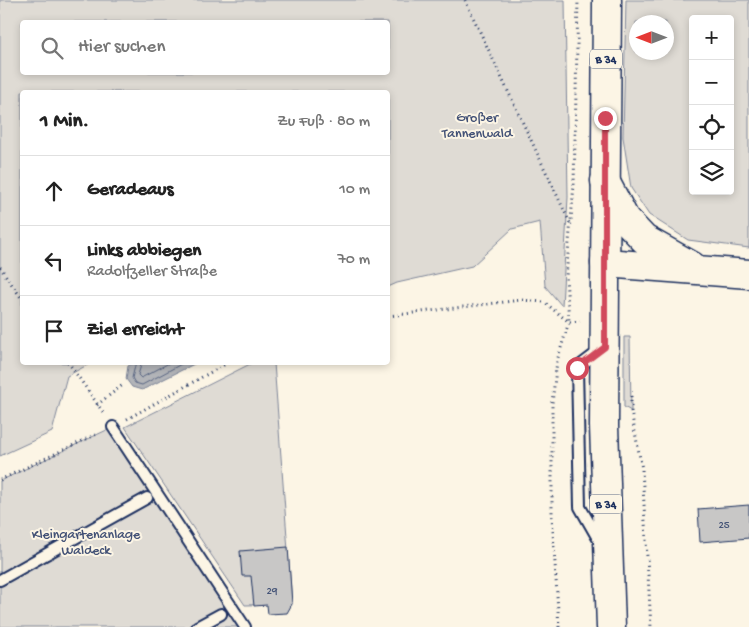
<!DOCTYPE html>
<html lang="de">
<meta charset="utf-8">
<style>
:root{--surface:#fff;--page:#f6f6f6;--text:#222;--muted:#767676;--line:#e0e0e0}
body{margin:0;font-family:"Gochi Hand",sans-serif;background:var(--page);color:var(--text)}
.controls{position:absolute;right:15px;top:15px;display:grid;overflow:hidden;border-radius:5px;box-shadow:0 2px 8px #0003}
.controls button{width:45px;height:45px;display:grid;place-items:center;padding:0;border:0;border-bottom:1px solid var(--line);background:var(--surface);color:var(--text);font:25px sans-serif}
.compass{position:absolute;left:629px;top:15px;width:45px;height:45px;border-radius:50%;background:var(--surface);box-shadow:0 2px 8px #0003;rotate:270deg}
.stop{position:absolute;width:15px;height:15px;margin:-11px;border:4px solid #d1495b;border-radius:50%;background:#fff}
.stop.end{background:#d1495b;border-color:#fff;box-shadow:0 1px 5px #0008}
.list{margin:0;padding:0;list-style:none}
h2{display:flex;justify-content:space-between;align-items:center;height:65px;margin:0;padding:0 20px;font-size:21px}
h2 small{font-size:16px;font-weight:400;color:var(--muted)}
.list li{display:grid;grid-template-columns:32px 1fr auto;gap:15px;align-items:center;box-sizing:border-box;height:70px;padding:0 20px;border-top:1px solid var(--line)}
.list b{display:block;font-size:19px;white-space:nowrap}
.list p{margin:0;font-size:16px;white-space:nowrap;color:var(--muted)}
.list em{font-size:16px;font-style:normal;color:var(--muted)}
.icon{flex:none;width:28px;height:28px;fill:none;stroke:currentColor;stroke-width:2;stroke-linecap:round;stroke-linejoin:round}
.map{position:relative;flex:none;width:749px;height:627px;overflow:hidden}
.search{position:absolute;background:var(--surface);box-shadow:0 2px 8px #0003;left:20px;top:20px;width:370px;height:55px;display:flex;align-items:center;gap:12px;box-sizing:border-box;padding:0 18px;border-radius:5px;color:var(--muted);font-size:19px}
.panel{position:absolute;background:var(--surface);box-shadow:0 2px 8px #0003;left:20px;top:90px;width:370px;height:275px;border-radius:5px}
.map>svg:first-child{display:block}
.green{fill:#dfdbd4;stroke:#7d8599;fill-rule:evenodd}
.water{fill:#b2b4b8;stroke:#767f94}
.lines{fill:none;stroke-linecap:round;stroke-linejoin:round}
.shore{stroke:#576482;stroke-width:1}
.building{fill:#c8c7c6;stroke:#1b2f5e}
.lane-casing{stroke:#1b2f5e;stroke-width:14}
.secondary-casing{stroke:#1b2f5e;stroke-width:31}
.primary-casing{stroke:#1b2f5e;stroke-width:31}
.path{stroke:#1b2f5e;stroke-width:3;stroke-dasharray:1 4;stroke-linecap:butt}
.lane{stroke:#fcf5e5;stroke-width:10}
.secondary{stroke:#fcf5e5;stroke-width:28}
.primary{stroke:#fcf5e5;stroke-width:28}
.route{stroke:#d1495b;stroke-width:6}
.labels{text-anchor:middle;stroke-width:4;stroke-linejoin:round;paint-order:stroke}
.number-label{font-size:11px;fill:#465578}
.shield{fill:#fcf5e5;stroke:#5e6a86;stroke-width:1}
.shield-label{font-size:12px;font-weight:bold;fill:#1b2f5e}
.park-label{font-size:14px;fill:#425176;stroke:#fcf5e5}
</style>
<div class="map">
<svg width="749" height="627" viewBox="0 0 749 627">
<rect width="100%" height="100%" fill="#fcf5e5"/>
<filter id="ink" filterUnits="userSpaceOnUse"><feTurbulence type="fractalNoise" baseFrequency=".02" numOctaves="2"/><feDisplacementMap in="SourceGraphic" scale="10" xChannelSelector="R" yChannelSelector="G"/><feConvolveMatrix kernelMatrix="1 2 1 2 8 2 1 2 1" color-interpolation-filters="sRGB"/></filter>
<g filter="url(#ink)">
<path class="green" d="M0 0H565L568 197 562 306 545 286 540 222 512 229 472 266 397 283 388 287V92H22V362L91 363 67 376 52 432 0 456ZM388 22V72H22V22Z
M626 0H749V248L688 240 649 215 631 188 623 137ZM693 19H730V191H693ZM666 22V52H636V22Z
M624 337H630L631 411 624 407Z
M252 363H274L292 604 245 605 125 427Z
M113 427 245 627H0V481Z"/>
<path class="water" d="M134 363V362L196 363 142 390 132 387 126 379 128 366Z"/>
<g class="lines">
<path class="shore" d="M136 362 132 378 135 383 142 385 185 362
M142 362 138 375 141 378 171 362"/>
</g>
<path class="building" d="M749 505V538L700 542 698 509Z
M288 547 292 604 287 613 268 614 267 605 254 606 251 576H242L240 551Z"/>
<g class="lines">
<defs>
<path id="lane" d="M113 427 245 627
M600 542 580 507 577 368 602 349
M0 580 147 498
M197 627 221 614"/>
<path id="secondary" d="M605 181 625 219 644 239 692 266
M605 263 749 274"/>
<path id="primary" d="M607 0 604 426 611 627"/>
</defs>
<use href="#lane" class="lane-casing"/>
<use href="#secondary" class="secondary-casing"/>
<use href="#primary" class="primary-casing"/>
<path class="path" d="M465 0 571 225
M0 267 22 299
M388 316 521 300 544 302 569 322 580 321
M68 362 105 415
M631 391V411L642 469 651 627
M97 405 124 384
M127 419 229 362
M0 480 99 433
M559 627 552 516V403L557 361 569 322 566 277 574 185 578 0"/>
<use href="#lane" class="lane"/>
<use href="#secondary" class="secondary"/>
<use href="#primary" class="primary"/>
</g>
</g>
<g class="lines" filter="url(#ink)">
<path class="route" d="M577 368 605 347V118"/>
</g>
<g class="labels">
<g class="number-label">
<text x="724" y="528">25</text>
<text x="272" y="594">29</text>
</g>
<g class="shield">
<rect x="590" y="49.5" width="32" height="19" rx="4"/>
<rect x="590" y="494.5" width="32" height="19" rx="4"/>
</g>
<g class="shield-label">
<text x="606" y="63">B 34</text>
<text x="606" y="508">B 34</text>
</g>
<g class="park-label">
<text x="477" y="121">Großer<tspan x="477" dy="16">Tannenwald</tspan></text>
<text x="86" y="538">Kleingartenanlage<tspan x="86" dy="16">Waldeck</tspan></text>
</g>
</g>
</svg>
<div class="controls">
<button>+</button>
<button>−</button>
<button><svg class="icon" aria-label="locate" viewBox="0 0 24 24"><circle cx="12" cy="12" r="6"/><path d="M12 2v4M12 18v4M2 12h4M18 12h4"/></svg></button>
<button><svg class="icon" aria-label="layers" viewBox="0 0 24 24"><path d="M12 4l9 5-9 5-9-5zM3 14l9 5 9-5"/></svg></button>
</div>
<svg class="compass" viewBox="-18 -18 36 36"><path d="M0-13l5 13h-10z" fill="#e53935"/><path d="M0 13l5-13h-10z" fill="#767676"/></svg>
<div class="stop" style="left:577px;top:368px"></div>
<div class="stop end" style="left:605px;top:118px"></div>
<div class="search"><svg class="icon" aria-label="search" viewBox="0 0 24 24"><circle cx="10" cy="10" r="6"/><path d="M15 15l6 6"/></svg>Hier suchen</div>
<section class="panel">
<h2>1 Min.<small>Zu Fuß · 80 m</small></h2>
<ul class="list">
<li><svg class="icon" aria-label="ahead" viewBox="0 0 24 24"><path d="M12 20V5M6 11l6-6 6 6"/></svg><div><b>Geradeaus</b></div><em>10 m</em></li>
<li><svg class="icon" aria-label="left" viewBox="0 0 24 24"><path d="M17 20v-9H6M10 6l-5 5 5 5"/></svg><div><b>Links abbiegen</b><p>Radolfzeller Straße</p></div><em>70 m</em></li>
<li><svg class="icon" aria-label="arrive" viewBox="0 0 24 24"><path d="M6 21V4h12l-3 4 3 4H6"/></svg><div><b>Ziel erreicht</b></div></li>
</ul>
</section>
</div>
